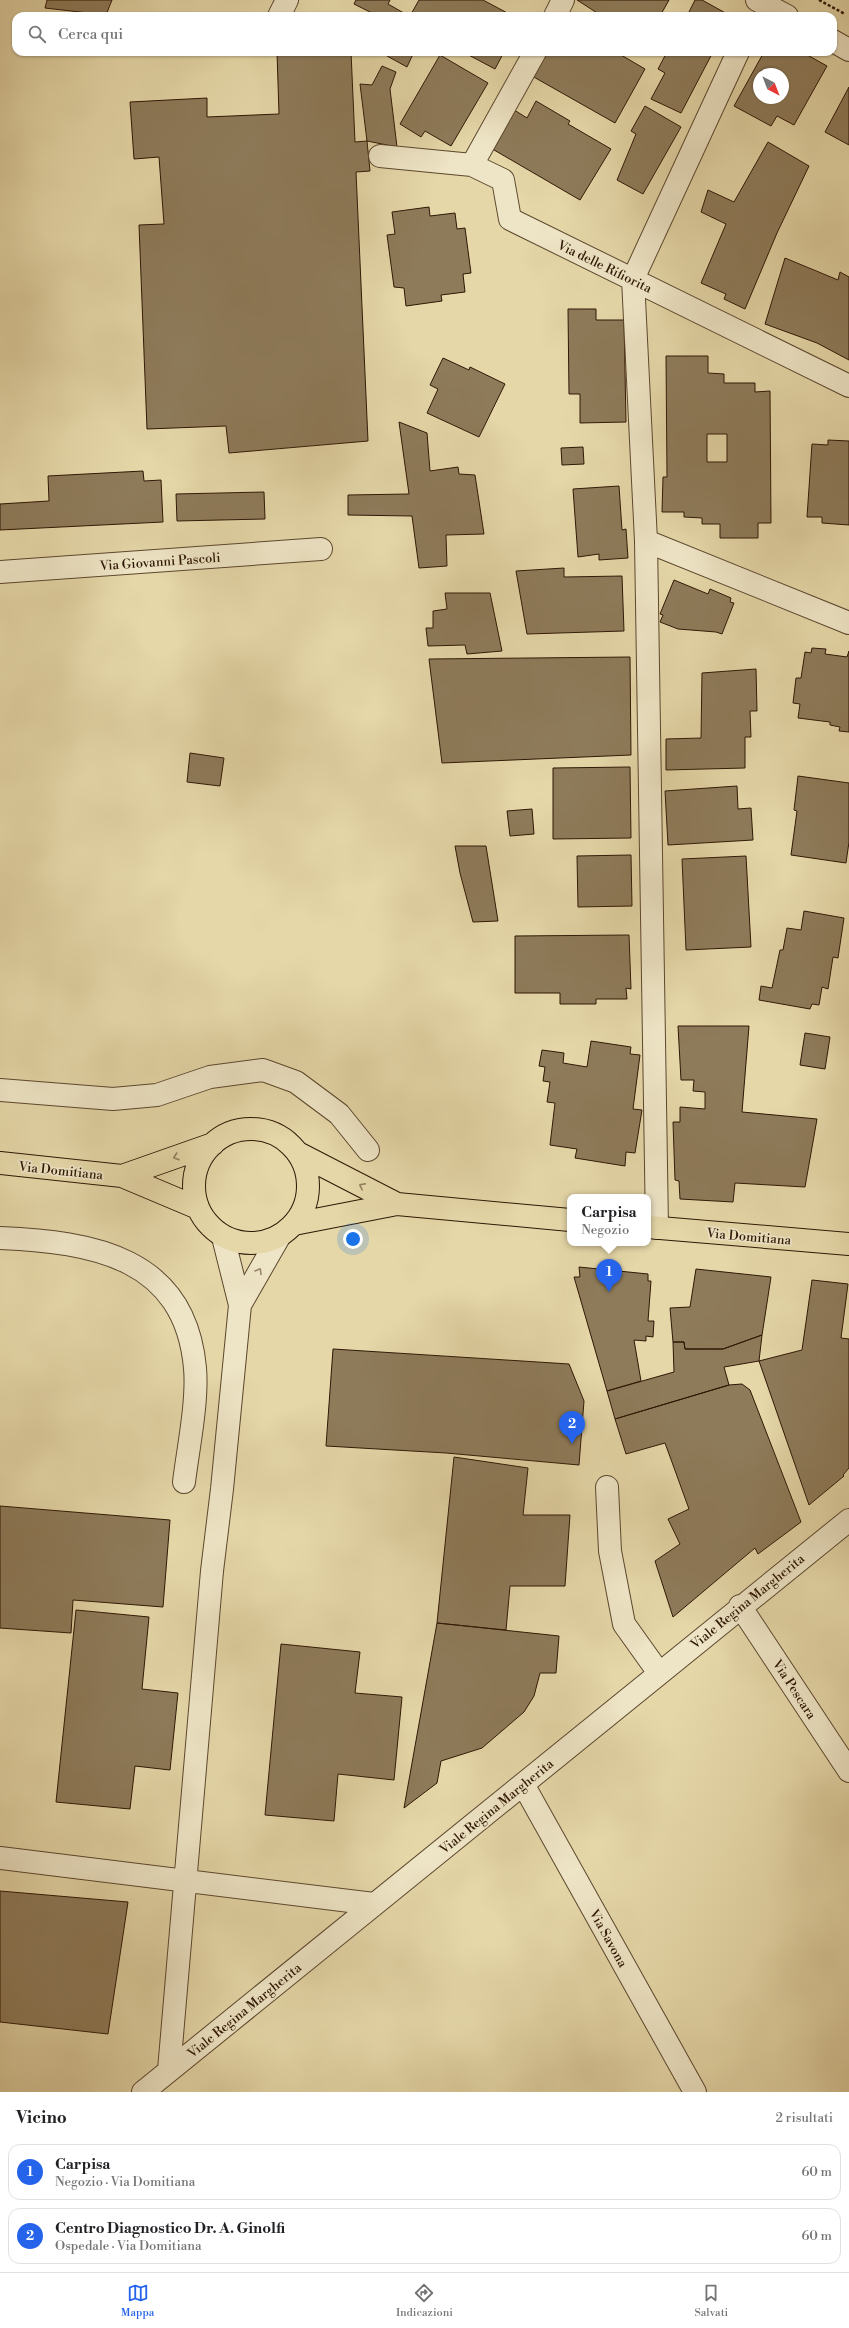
<!DOCTYPE html>
<html lang="it">
<meta charset="utf-8">
<style>
:root{--surface:#fff;--page:#f6f6f6;--text:#202124;--muted:#757577;--line:#e0e0e0;--accent:#2563eb}
body{margin:0;font-family:"Libre Bodoni",serif;background:var(--page);color:var(--text)}
.compass{position:absolute;left:753px;top:68px;width:36px;height:36px;border-radius:50%;background:var(--surface);box-shadow:0 1px 3px #0004;rotate:138deg}
.you{position:absolute;left:353px;top:1239px;width:14px;height:14px;margin:-10px;border:3px solid #fff;border-radius:50%;background:#1a73e8;box-shadow:0 0 0 6px #1a73e833}
.badge{display:grid;place-items:center;width:26px;height:26px;border-radius:50%;background:var(--accent);color:#fff;font-size:13px;font-weight:700}
.pin{position:absolute;translate:-50% -33px;filter:drop-shadow(0 1px 2px #0008)}
.pin::after{content:'';position:absolute;top:21px;width:14px;height:12px;background:inherit;clip-path:polygon(0 0,100% 0,50% 100%)}
.popup{position:absolute;left:567px;top:1194px;width:84px;height:52px;box-sizing:border-box;display:grid;place-content:center;border-radius:8px;background:var(--surface);filter:drop-shadow(0 1px 3px #0005);font-size:13px;white-space:nowrap;color:var(--muted)}
.popup b{font-size:15px;color:var(--text)}
.popup::after{content:'';position:absolute;left:50%;top:100%;margin-left:-8px;border:8px solid transparent;border-top-color:var(--surface)}
.list{margin:0;padding:0;list-style:none}
h2{display:flex;justify-content:space-between;align-items:center;height:52px;margin:0;padding:0 16px;font-size:17px}
h2 small{font-size:13px;font-weight:400;color:var(--muted)}
.list li{display:grid;grid-template-columns:26px 1fr auto;gap:12px;align-items:center;box-sizing:border-box;height:56px;margin:0 8px 8px;padding:0 8px;border:1px solid var(--line);border-radius:12px}
.list b{display:block;font-size:15px;white-space:nowrap}
.list p{margin:0;font-size:13px;white-space:nowrap;color:var(--muted)}
.list em{font-size:13px;font-style:normal;color:var(--muted)}
.icon{flex:none;width:22px;height:22px;fill:none;stroke:currentColor;stroke-width:2;stroke-linecap:round;stroke-linejoin:round}
.map{position:relative;flex:none;width:849px;height:2092px;overflow:hidden}
.search{position:absolute;background:var(--surface);box-shadow:0 1px 3px #0004;left:12px;right:12px;top:12px;height:44px;display:flex;align-items:center;gap:10px;box-sizing:border-box;padding:0 14px;border-radius:12px;color:var(--muted);font-size:15px}
.sheet{height:180px;background:var(--surface)}
nav{display:flex;justify-content:space-around;align-items:center;box-sizing:border-box;height:56px;border-top:1px solid var(--line);background:var(--surface);font-size:11px;color:var(--muted)}
nav a{display:grid;justify-items:center;gap:2px}
nav .on{color:var(--accent)}
.map>svg:first-child{display:block}
.building{fill:#8e7b5a;stroke:#2f1705;fill-rule:evenodd}
.lines{fill:none;stroke-linecap:round;stroke-linejoin:round}
.minor-casing{stroke:#5c472e;stroke-width:24}
.major-casing{stroke:#2f1705;stroke-width:24}
.path{stroke:#2f1705;stroke-width:2.5;stroke-dasharray:3 2;stroke-linecap:butt}
.minor{stroke:#eee5c6;stroke-width:22}
.major{stroke:#e5d7a8;stroke-width:22}
.oneway{stroke:#93815f}
.oneway2{stroke:#98886f}
.labels{text-anchor:middle;stroke-width:3.5;stroke-linejoin:round;paint-order:stroke}
.street-label{font-size:13px;fill:#2f1705;stroke:#eee5c6}
</style>
<div class="map">
<svg width="849" height="2092" viewBox="0 0 849 2092">
<rect width="100%" height="100%" fill="#e5d7a8"/>
<filter id="stains"><feTurbulence type="fractalNoise" baseFrequency=".005" numOctaves="4"/><feColorMatrix values="0 0 0 0 .2 0 0 0 0 .09 0 0 0 0 .02 0 0 0 .5 -.17"/></filter>
<radialGradient id="worn" r=".72"><stop offset=".6" stop-color="#630" stop-opacity="0"/><stop offset="1" stop-color="#630" stop-opacity=".3"/></radialGradient>
<path class="building" d="M47 0H112L106 15 45 8Z
M356 0H390L388 4 409 16H378L354 4Z
M419 0H483L513 16H410Z
M577 0H669L660 16H602Z
M695 0H702L731 16H687Z
M277 52H351L355 142 367 141 370 171 356 172 368 441 229 453 226 426 147 429 139 225 164 224 159 157 134 159 130 102 207 98V117L279 114Z
M389 52H414L407 67 387 56Z
M463 52H504L495 69Z
M545 52H616L645 69 615 123 532 76Z
M667 52H713L681 113 651 99 665 73 658 69Z
M764 52H802L827 66 794 125 777 116 771 126 734 106ZM759 74H783V98H759Z
M440 55 488 83 451 146 425 131 421 137 400 124Z
M382 66 396 72 390 89 397 147 367 141 360 84 372 85Z
M849 87V145L825 132Z
M536 101 570 121 568 124 611 149 580 200 489 147 511 108 527 118Z
M645 106 681 127 643 194 617 180 636 134 631 131Z
M768 142 809 166 777 233 745 309 724 299 726 294 701 283 726 224 701 212 708 190 734 202Z
M429 207 430 216 455 213 457 229 465 228 471 273 463 274 465 292 441 295 442 301 406 306 404 288 394 287 387 235 395 234 392 212Z
M785 258 838 280 840 272 849 277V360L817 343 765 324Z
M568 309H596V320H624L626 422 580 423V394H569Z
M666 356H708V373L724 374V383H755V392L770 391 771 523H758V538H720V524H702V518L684 517V512H662L663 477H667ZM707 434H727V462H707Z
M443 358 469 370 470 367 505 384 479 437 427 413 438 389 430 385Z
M399 422 427 433 430 471 458 467 459 474 475 475 484 534 446 535 447 566 419 568 412 516 348 515V495L409 494Z
M828 440 849 441V525L822 523V517H807L812 444 828 445Z
M583 447 584 464 562 465 561 448Z
M143 471 144 481 161 480 163 522 0 530V504L49 501 48 476Z
M619 486 622 530 626 529 628 558 599 560V554L578 557 573 489Z
M264 492 265 519 177 521 176 494Z
M564 568V577L622 576 624 631 527 634 516 571Z
M674 580 708 594 710 589 731 598 730 602 734 603 722 634 716 632 678 629 660 622 663 615 660 614Z
M445 593H490L502 651 467 654 465 645 428 646 426 628H433V611L447 609Z
M812 648 826 649 825 654 847 657 849 651V732L839 731 840 727 830 725V722L798 718 800 704 793 703 796 678H801L805 652 811 653Z
M630 657 631 755 442 763 429 659Z
M756 669 757 711H750L751 737H745V768L666 770V739L701 738 702 673Z
M190 753 224 758 220 786 187 782Z
M630 767 631 838 553 839V768Z
M798 776 849 783V842L846 863 791 855 797 811 794 810Z
M737 786 738 809 751 808 753 840 668 845 665 791Z
M532 809 534 834 510 836 507 811Z
M455 846H486L498 921 473 922 460 873Z
M631 855 632 906 578 907 577 856Z
M746 856 751 947 686 950 682 859Z
M804 911 844 918 838 958 833 957 828 989 822 987 819 1005 812 1004 810 1009 759 1000 761 986 772 988 780 950H783L787 928 801 930Z
M629 935 631 989 626 988 627 999H596V1004H560V993H515V936Z
M678 1026H749L742 1112 817 1119 805 1187 735 1183 733 1202 680 1199 679 1181 675 1180 673 1122H680V1107L705 1109V1092L693 1091 694 1080H681Z
M805 1033 830 1037 825 1069 800 1065Z
M591 1041 631 1047 630 1054 640 1055 633 1109 642 1110 635 1153 626 1152 625 1166 575 1158 577 1149 550 1145 555 1103 547 1102 550 1082 543 1081 545 1067 539 1066 542 1050 564 1053 563 1063 587 1067Z
M579 1267 648 1274V1281H651L648 1321H654L653 1337 646 1336V1341L634 1340 641 1381 607 1391 574 1277H580Z
M696 1269 771 1277 762 1335 723 1349H685L684 1342H673L670 1308 690 1307Z
M812 1280 848 1284 841 1338 849 1339V1468L843 1475 844 1476 809 1505 759 1361 802 1350Z
M762 1335 759 1361 724 1367 729 1385 615 1419 607 1391 674 1372 673 1342H684L685 1349H723Z
M333 1349 569 1364 584 1401 579 1465 446 1453 326 1446Z
M742 1384 750 1390 801 1522 758 1554 755 1548 673 1617 655 1561 680 1544 668 1519 689 1509 665 1443 626 1454 615 1419 729 1385Z
M454 1457 528 1468 523 1515H570L565 1586H510L506 1630 437 1623Z
M0 1506 170 1520 163 1607 73 1600 71 1633 0 1628Z
M76 1610 149 1617 142 1689 178 1693 170 1770 135 1766 130 1809 56 1802Z
M437 1623 559 1636 556 1673H540L534 1696 524 1712 482 1748 441 1761 437 1783 404 1808Z
M281 1644 360 1652 355 1693 402 1697 394 1780 338 1774 334 1821 265 1815Z
M0 1891 128 1902 108 2034 0 2022Z"/>
<g class="lines">
<defs>
<path id="minor" d="M757 0 787 16
M279 16 287 0
M555 16 563 0
M833 41 849 50
M380 156 472 165 503 180 510 219 849 386
M472 165 535 52
M646 541 849 623
M0 572 321 549
M0 1090 113 1099 157 1095 210 1077 263 1070 296 1082 339 1114 368 1150
M657 1228 646 541 633 279 738 52
M0 1238C93 1242 185 1257 195 1368 198 1401 188 1449 184 1482
M240 1305 279 1237
M607 1487 610 1551 624 1624 659 1673
M740 1606 849 1771
M523 1784 695 2092
M0 1858 374 1904
M169 2070 212 1571 222 1489 240 1305 223 1237
M143 2092 849 1520"/>
<path id="major" d="M194 1186a57 57 0 1 1 114 0a57 57 0 1 1-114 0Z
M298 1153 397 1204
M0 1163 122 1176 198 1208
M122 1176 213 1144
M294 1224 397 1204 570 1220
M648 1227 849 1244"/>
</defs>
<use href="#minor" class="minor-casing"/>
<use href="#major" class="major-casing"/>
<path class="path" d="M819 0 845 14"/>
<use href="#minor" class="minor"/>
<use href="#major" class="major"/>
</g>
<defs><path id="oneway-chevron" d="M-2-3.5L2.5 0L-2 3.5" fill="none" stroke-width="1.6" stroke-linecap="round" stroke-linejoin="round"/></defs>
<g class="oneway">
<use href="#oneway-chevron" transform="translate(176 1157) rotate(161)"/>
<use href="#oneway-chevron" transform="translate(362 1186) rotate(-153)"/>
</g>
<use class="oneway2" href="#oneway-chevron" transform="translate(259 1271) rotate(-60)"/>
<g class="labels">
<g class="street-label">
<text transform="translate(605 266) rotate(26)" y="5">Via delle Rifiorita</text>
<text transform="translate(160 561) rotate(-4)" y="5">Via Giovanni Pascoli</text>
<text transform="translate(61 1170) rotate(6)" y="5">Via Domitiana</text>
<text transform="translate(749 1236) rotate(5)" y="5">Via Domitiana</text>
<text transform="translate(747 1601) rotate(-39)" y="5">Viale Regina Margherita</text>
<text transform="translate(795 1689) rotate(57)" y="5">Via Pescara</text>
<text transform="translate(496 1806) rotate(-39)" y="5">Viale Regina Margherita</text>
<text transform="translate(609 1938) rotate(61)" y="5">Via Savona</text>
<text transform="translate(244 2010) rotate(-39)" y="5">Viale Regina Margherita</text>
</g>
</g>
<rect width="100%" height="100%" filter="url(#stains)"/>
<rect width="100%" height="100%" fill="url(#worn)"/>
</svg>
<svg class="compass" viewBox="-18 -18 36 36"><path d="M0-13l5 13h-10z" fill="#e53935"/><path d="M0 13l5-13h-10z" fill="#757577"/></svg>
<div class="you"></div>
<div class="pin badge" style="left:609px;top:1292px">1</div>
<div class="popup"><b>Carpisa</b>Negozio</div>
<div class="pin badge" style="left:572px;top:1444px">2</div>
<div class="search"><svg class="icon" aria-label="search" viewBox="0 0 24 24"><circle cx="10" cy="10" r="6"/><path d="M15 15l6 6"/></svg>Cerca qui</div>
</div>
<section class="sheet">
<h2>Vicino<small>2 risultati</small></h2>
<ul class="list">
<li><span class="badge">1</span><div><b>Carpisa</b><p>Negozio · Via Domitiana</p></div><em>60 m</em></li>
<li><span class="badge">2</span><div><b>Centro Diagnostico Dr. A. Ginolfi</b><p>Ospedale · Via Domitiana</p></div><em>60 m</em></li>
</ul>
</section>
<nav>
<a class="on"><svg class="icon" aria-label="map" viewBox="0 0 24 24"><path d="M3 6l6-2 6 2 6-2v14l-6 2-6-2-6 2zM9 4v14M15 6v14"/></svg>Mappa</a>
<a><svg class="icon" aria-label="directions" viewBox="0 0 24 24"><path d="M12 3l9 9-9 9-9-9zM9 14v-3h6M13 9l2 2-2 2"/></svg>Indicazioni</a>
<a><svg class="icon" aria-label="saved" viewBox="0 0 24 24"><path d="M7 4h10v16l-5-4-5 4z"/></svg>Salvati</a>
</nav>
